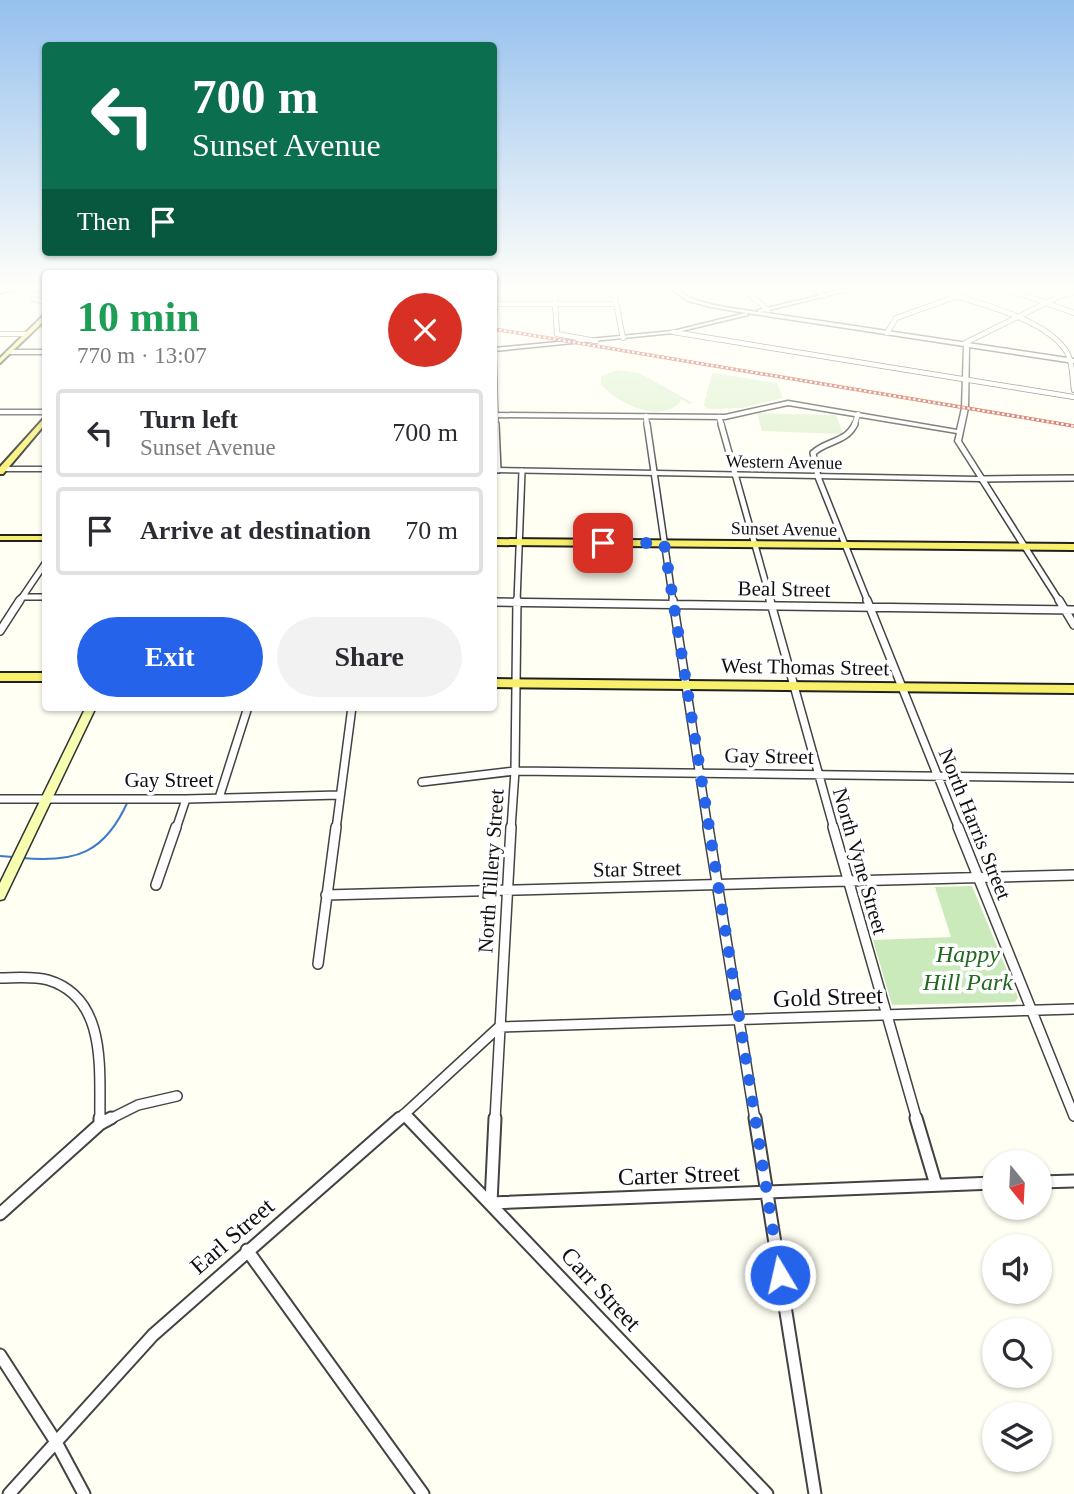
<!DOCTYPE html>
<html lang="en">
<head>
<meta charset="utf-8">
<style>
	body { margin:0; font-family:Georgia,serif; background:#f2f2f3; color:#2b2b33; height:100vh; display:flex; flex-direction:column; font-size:26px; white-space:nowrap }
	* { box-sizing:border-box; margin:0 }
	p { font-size:23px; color:#7c7c81 }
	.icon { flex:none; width:38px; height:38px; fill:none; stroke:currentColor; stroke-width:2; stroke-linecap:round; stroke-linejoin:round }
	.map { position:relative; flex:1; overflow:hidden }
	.details { position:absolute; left:42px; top:270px; width:455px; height:441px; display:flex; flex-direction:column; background:#fff; border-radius:7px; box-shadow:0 2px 5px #0004 }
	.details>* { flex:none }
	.guide { position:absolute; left:42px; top:42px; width:455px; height:214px; border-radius:7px; box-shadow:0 2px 5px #0004; background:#0b6e4f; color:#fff; overflow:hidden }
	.needle { width:46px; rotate:162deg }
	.buttons { position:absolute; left:982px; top:1150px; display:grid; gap:14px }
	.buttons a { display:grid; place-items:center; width:70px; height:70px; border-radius:50%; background:#fff; box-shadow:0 2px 5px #0004; font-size:35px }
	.pin { position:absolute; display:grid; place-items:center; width:60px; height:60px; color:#fff; margin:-30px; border-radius:14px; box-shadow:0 4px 10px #0006 }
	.me { position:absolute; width:77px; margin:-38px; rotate:351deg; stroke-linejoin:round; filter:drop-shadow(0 0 5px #0008) }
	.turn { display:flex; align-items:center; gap:24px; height:147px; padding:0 35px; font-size:32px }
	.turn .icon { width:91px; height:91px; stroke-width:2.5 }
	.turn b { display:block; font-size:49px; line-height:60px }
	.then { display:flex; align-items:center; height:66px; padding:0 35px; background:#0003; gap:14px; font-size:26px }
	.round { display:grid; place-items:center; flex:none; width:74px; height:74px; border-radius:37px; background:#f2f2f3 }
	.summary { display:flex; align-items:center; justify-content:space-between; height:119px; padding:0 35px }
	h1 { font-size:42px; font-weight:700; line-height:52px; color:#1e9e55 }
	.primary-button { display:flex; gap:14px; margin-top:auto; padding:14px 35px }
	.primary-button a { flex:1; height:80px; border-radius:42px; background:#2563eb; color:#fff; font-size:28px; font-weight:700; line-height:80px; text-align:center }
	.primary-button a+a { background:#f2f2f3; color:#2b2b33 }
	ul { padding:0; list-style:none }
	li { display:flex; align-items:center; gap:21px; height:88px; margin:0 14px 10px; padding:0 21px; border:4px solid #e1e1e2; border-radius:7px }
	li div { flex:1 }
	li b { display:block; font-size:26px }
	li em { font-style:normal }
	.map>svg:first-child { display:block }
</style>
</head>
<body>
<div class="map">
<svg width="1074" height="1494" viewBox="0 0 1074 1494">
	<rect width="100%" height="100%" fill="#fffff3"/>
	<!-- green -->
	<path fill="#cbeabc" d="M972,886L1018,997L1015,1002L892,1005L873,940L951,937L935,887Z"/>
	<!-- pitch -->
	<path fill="#def1ce" d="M617,370L639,373L693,403L689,404L681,399L679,404C656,422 618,404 601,384V376Z
		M714,373L777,383L783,398L742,408L708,409L704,406L705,398L708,396L706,395L712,374Z
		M757,413L836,415L843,434L762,431Z"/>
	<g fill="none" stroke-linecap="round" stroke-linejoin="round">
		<!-- stream -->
		<path stroke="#3f79cd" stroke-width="2" d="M0,856L13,857
			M22,858C76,863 105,853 128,801"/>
		<!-- minor-far4 casing -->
		<g stroke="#434343" stroke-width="6">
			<path id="minor-far4" d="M554,288L557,334L596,341
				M613,288L623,338
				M742,288L768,310
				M813,288L824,296
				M930,288C968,301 1039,315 1064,348C1073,359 1072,376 1074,390
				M1004,288L1074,313
				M33,299L46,302
				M494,304H615
				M494,319L496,288
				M673,332L1074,397
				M887,333L896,318L955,297
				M0,334H27
				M967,345L965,343L1064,294L1074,292
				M494,353L496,426
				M646,416L647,426
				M719,417L722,426
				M854,426L858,414"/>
		</g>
		<!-- minor-far3 casing -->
		<g stroke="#434343" stroke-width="8">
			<path id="minor-far3" d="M496,424L498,470
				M647,424L673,602
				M721,424L771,602
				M855,424C846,443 827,440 813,453L818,477L868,602
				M981,479L1074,478
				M1025,547L1060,602
				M22,597H46
				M19,602L46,562
				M494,602H508
				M517,602L522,471"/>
		</g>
		<!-- minor-far2 casing -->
		<g stroke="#434343" stroke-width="10">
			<path id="minor-far2" d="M673,600L708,829
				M770,600L834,829
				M867,600L959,829
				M1059,600L1074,625
				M494,602L1074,610
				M0,631L20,600
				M422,782L515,771L1074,778
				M219,798L248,707
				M0,799H186L339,795
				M176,829L186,799
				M336,829L352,707
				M511,829L515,771L517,600"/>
		</g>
		<!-- minor-far1 casing -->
		<g stroke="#434343" stroke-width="12">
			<path id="minor-far1" d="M708,827L755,1120
				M833,827L917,1120
				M958,827L1074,1116
				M156,885L176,827
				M326,895L1074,875
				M318,964L336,827
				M0,978C15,978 33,976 48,980C108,998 99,1071 100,1120
				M404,1114L410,1120
				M108,1120L138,1105L177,1096
				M398,1120L499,1027L1074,1009
				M495,1120L511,827"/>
		</g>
		<!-- minor casing -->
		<g stroke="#434343" stroke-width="15">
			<path id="minor" d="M100,1118V1124
				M408,1118L767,1494
				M495,1118L491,1203L994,1183
				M755,1118L815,1494
				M916,1118L936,1185
				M1040,1182L1074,1181
				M0,1214L100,1124L111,1118
				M247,1250L423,1494
				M0,1355L56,1442L84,1494
				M9,1494L153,1335L400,1118"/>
		</g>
		<!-- tertiary casing -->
		<g stroke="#434343" stroke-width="3">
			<path id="tertiary" d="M670,288C680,289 686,297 696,300C716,307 737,309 758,312V310L850,288H859L761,312L1074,359V363L969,347L968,408L961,441L1028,547L1027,549H1023L980,481L494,472V468L978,477L955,441L957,433L788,405L725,419L494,417V413L725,415L788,401L957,430L962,408L964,346L747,313L748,315L673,333L494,351V348L673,331L746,313L711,307L688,301Z
				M46,350V354H9L6,352L9,350Z
				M0,410H46V414H0Z
				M0,467H46V471H0Z"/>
		</g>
		<!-- secondary casing -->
		<g stroke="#323232" stroke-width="3">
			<path id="secondary" d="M86,707H96L4,899L0,900V883Z"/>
		</g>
		<!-- primary casing -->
		<g stroke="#212121" stroke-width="4">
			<path id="primary" d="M6,288H18L0,293V289Z
				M46,313V319L0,363V358Z
				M46,416V423L3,474H0V467Z
				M0,536H46V540H0Z
				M494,539L1074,544V550L494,545Z
				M0,673H46V681H0Z
				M494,679L1074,685V693L494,687Z"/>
		</g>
		<!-- minor-far4 -->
		<use href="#minor-far4" stroke="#fff" stroke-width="4.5"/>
		<!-- minor-far3 -->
		<use href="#minor-far3" stroke="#fff" stroke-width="5"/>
		<!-- minor-far2 -->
		<use href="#minor-far2" stroke="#fff" stroke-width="7"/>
		<!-- minor-far1 -->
		<use href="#minor-far1" stroke="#fff" stroke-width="9"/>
		<!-- minor -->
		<use href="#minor" stroke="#fff" stroke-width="11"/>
		<!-- tertiary -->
		<use href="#tertiary" fill="#fff" fill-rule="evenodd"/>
		<!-- secondary -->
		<use href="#secondary" fill="#f8feaf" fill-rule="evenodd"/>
		<!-- primary -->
		<use href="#primary" fill="#f8f06b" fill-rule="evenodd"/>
		<!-- rail casing -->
		<g stroke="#c13e27" stroke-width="3.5">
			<path id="rail" d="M25,288L46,295
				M494,329L1074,426"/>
		</g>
		<!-- rail -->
		<use href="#rail" stroke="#fff" stroke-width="2" stroke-dasharray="2.5" stroke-linecap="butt"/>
	</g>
	<!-- sky -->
	<linearGradient id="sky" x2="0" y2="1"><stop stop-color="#95c0ee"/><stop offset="0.58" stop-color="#fffffa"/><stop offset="1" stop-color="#fffffa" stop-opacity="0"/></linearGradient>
	<rect width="1074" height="498" fill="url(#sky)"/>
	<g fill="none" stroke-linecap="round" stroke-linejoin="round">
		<!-- route -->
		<path stroke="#2563eb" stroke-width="12" stroke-dasharray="0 21.6" d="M603,543H664L780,1275"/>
	</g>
	<g text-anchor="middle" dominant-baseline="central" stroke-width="7" stroke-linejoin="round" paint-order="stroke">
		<!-- far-street labels -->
		<g font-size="18" fill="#101010" stroke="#fff">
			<text transform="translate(784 462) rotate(1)">Western Avenue</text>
			<text transform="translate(784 529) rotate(1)">Sunset Avenue</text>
		</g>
		<!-- street labels -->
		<g font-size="21" fill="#101010" stroke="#fff">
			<text transform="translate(784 589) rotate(1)">Beal Street</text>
			<text transform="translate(805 667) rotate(1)">West Thomas Street</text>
			<text transform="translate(769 756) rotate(1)">Gay Street</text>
			<text x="169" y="780">Gay Street</text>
			<text transform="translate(975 824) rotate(68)">North Harris Street</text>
			<text transform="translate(860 861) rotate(74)">North Vyne Street</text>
			<text transform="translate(637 869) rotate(-1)">Star Street</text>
			<text transform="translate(491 871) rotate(-86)">North Tillery Street</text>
		</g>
		<!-- near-park labels -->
		<g font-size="24" font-style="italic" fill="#20691f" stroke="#fff">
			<text x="968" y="954">Happy<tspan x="968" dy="28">Hill Park</tspan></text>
		</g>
		<!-- near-street labels -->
		<g font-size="24" fill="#101010" stroke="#fff">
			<text transform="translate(828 997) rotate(-2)">Gold Street</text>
			<text transform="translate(679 1175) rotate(-2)">Carter Street</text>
			<text transform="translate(232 1236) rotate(-41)">Earl Street</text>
			<text transform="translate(601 1289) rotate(47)">Carr Street</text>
		</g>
	</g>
</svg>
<div class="buttons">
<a><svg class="needle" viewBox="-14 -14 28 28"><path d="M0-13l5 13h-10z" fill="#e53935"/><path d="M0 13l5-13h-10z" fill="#7c7c81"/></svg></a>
<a><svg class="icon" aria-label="sound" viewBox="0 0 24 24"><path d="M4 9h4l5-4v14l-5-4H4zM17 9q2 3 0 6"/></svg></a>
<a><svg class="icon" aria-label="search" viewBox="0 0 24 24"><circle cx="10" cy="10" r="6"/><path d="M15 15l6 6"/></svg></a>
<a><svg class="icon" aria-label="layers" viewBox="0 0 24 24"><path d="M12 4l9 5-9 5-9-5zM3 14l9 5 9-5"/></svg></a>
</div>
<div class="pin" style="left:603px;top:543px;background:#d93025"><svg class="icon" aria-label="arrive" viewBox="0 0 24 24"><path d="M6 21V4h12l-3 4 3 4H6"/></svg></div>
<svg class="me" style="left:780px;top:1275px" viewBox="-20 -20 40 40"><circle r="17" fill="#2563eb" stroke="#fff" stroke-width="3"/><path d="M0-11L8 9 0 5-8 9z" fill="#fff"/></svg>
<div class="guide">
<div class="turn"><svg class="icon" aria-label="left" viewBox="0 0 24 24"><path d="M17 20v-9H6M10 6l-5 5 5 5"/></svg><div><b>700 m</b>Sunset Avenue</div></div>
<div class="then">Then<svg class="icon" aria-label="arrive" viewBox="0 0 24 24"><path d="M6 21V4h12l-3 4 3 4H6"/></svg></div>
</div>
<section class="details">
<div class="summary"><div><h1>10 min</h1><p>770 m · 13:07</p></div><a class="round" style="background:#d93025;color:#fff"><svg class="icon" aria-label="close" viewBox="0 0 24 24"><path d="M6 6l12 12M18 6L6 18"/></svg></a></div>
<ul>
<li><svg class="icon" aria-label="left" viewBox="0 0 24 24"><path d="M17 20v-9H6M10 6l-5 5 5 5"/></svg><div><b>Turn left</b><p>Sunset Avenue</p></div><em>700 m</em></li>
<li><svg class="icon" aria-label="arrive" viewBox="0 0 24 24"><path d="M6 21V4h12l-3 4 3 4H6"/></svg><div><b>Arrive at destination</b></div><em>70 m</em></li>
</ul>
<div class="primary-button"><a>Exit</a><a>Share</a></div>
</section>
</div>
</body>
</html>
